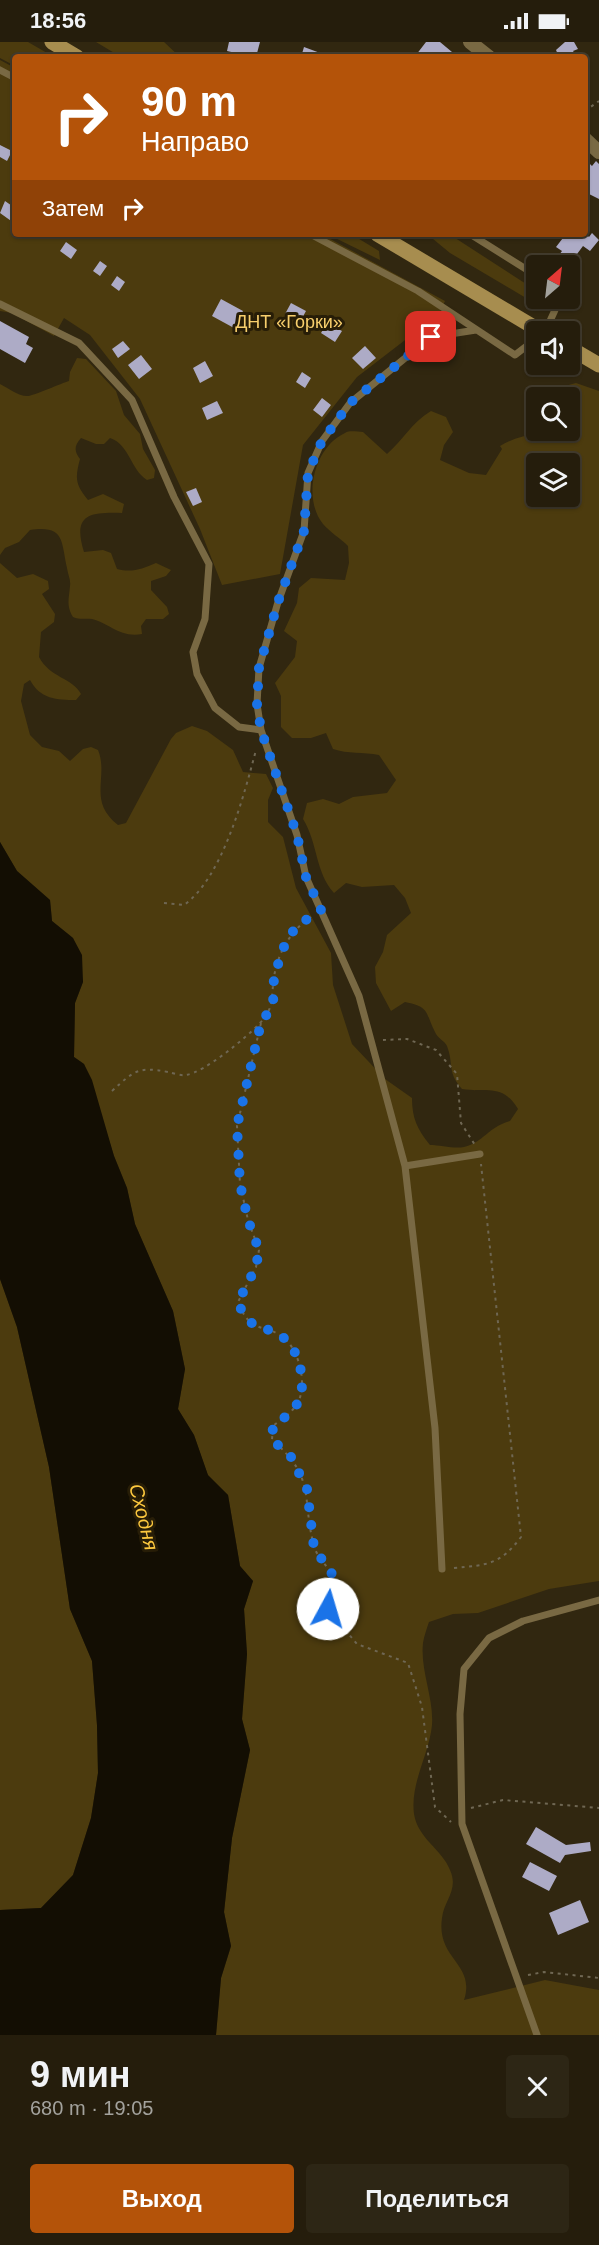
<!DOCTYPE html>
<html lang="ru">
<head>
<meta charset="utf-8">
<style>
	body { margin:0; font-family:Arial,sans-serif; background:#2d2615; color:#f1f3f6; height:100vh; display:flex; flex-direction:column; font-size:22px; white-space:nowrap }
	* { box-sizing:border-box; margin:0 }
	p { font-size:20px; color:#a3a29d }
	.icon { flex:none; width:33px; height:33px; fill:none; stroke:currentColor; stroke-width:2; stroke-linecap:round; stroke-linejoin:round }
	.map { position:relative; height:1993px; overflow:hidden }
	.sheet { display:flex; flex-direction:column; background:#251d0c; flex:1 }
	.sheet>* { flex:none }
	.top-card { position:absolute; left:12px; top:12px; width:576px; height:183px; border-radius:6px; box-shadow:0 2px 4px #0004,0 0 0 2px #423b2d; background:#b45309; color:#fff; overflow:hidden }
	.needle { width:39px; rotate:28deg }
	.buttons { position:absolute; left:526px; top:213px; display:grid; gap:12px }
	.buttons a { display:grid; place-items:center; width:54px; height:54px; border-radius:6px; background:#251d0c; box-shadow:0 2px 4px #0004,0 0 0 2px #423b2d; font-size:30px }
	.pin { position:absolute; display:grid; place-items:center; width:51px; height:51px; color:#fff; margin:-26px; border-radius:12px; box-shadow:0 3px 9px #0006 }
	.me { position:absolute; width:66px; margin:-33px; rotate:6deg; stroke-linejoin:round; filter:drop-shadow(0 0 4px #0008) }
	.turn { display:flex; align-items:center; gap:21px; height:126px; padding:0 30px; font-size:27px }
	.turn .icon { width:78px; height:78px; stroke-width:2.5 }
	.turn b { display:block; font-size:42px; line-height:51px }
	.then { display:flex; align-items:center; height:57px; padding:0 30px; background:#0003; gap:12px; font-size:22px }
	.round { display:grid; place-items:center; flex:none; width:63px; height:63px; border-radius:6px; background:#2d2615 }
	.summary { display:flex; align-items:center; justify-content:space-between; height:102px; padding:0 30px }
	h1 { font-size:36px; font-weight:800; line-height:45px }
	.primary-button { display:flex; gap:12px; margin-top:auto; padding:12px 30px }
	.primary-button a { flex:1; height:69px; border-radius:6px; background:#b45309; color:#fff; font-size:24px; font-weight:800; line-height:69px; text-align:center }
	.primary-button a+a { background:#2d2615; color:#f1f3f6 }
	.status { display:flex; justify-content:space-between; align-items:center; height:42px; padding:0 30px; background:#251d0c; direction:ltr }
	.status svg { height:16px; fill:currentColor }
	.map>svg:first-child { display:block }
</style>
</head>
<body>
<div class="status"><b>18:56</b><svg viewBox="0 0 49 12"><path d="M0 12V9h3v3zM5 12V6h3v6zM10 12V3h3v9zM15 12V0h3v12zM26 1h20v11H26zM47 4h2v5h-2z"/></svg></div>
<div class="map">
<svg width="599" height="1993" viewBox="0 0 599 1993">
	<rect width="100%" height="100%" fill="#312710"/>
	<!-- green -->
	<path fill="#4c3b0e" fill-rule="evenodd" d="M0,0H28L54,15H15V24L0,16Z
		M96,0H164L180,15H121Z
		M0,18L15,26V192H321L445,259L439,272L357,335L303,403L280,532L222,543L200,487L140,357L90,293L64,276L54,294L12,271L0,269Z
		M327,192H351L379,209L380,218Z
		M427,192H449L537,249V256L544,257L542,261L531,259L450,211Z
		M77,316L86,317L116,349L124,373L140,392L143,407L155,428L154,436L147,438C130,427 130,403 110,396L104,402H96L81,396C74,404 74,409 80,417C75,436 75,442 88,458L103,452L124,462L122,471C90,470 72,472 84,510L103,508L111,511L117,527C132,531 142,527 156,521L171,528L166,534L151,539V548L167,565L169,572L163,577H146L141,584L142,592C120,596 109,581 92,577C85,576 80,578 73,575C66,563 69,557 70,544C71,538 68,533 67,526C61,499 65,483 30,488L19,500L5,506L0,513V342C8,346 18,354 27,354C31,355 62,341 69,339L70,330Z
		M576,341L599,349V1539L549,1547L478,1571L453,1572L429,1580C427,1586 424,1594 423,1601C420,1628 434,1656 432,1683C429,1713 410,1741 414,1772C418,1797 442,1807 450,1828C459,1848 444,1858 442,1876C436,1918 476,1921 464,1958L545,1938L599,1948V1993H216L221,1936L231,1904L224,1870L232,1796L250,1708L242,1677L247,1612L244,1567L253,1539L240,1524L228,1453L208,1434L194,1393L178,1367L185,1327L173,1269L135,1182L127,1146L114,1114L84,1022L74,1015L75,961L83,940L73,896L52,879L50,858L17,829L0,800V521L17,536L33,532L48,539L49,547L42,552L55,572L54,580L41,590L39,615C50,636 73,636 81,652L76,658C57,658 40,657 30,638L24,642L21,659L30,693L42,705L59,709L70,719L83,707L91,705L98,708C109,735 87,759 118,783L126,781L171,697L176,691L192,684L207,689L233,708L243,730L266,732L273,746L268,758V780L283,795L296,846L331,911L333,943L352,1002L385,1037L412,1056C412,1076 417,1087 430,1103C440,1103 454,1107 464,1105C484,1100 488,1085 510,1079L518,1067C502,1041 488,1051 462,1047C447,1030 454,1023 447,1004C445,999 437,996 435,990C425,970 430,965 405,960L391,969L376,941L375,925L383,910L387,893L411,871L405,856L394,843L362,845L346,841L334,851C315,830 318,801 303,777L307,761L323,757L339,762L353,755L387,751L396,738L379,713C363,710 348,712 333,707L326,691L311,696H292L281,685V654L275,641L295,615L297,599L284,589L297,561L299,546L311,536L345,538L349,521L348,504C341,497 330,490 323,482C302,456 314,405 345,391C350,388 357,390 363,390L387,412C403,398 412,380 431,369L446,375L453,390L444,403L440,418L469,431L486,433L502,407L500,404C519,392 548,389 570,388V356L552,355L561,345ZM537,422H570V454H537Z
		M0,1237L17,1285L49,1425L70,1567L92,1619L97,1683L98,1731L91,1776L73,1833L41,1866L0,1868Z"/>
	<!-- water -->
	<path fill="#130e03" d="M0,800L17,829L50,858L52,879L73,896L82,913L83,940L75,961L74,1015L84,1022L92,1038L114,1114L127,1146L135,1182L173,1269L185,1327L178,1367L194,1393L208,1433L228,1453L240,1524L253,1539L244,1567L247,1612L242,1677L250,1708L232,1796L224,1870L231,1904L221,1936L216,1993H0V1868L41,1866L73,1833L91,1776L98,1731L97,1683L92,1619L70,1567L49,1425L17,1285L0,1237Z"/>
	<!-- building -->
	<path fill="#adabc6" d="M229,0H260L256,15H240V12L227,9Z
		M426,0H440L458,15H419L416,13Z
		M565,0H574L578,7L573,9L577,15H559L556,8Z
		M304,5L331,15H301Z
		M0,103L12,109L7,119L0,115Z
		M596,119L599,122V157L585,150V125L589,121L592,124Z
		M5,159L15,166L14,181L0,171Z
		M592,191L599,198L590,209L583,204L568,224H551L562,209L556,205L566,192H586L589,195Z
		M66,200L77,208L71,217L60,209Z
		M100,219L107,224L100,234L93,229Z
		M117,234L125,240L119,249L111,243Z
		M221,257L243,269L234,286L212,274Z
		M291,261L306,269L300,280L285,272Z
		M0,279L29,295L26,302L33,306L25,321L0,307Z
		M327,281L342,289L335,300L321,291Z
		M123,299L130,307L118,316L112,307Z
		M365,304L376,316L363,327L352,316Z
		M141,313L152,327L139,337L128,323Z
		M205,319L213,334L200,341L193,326Z
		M302,330L311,336L305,346L296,340Z
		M322,356L331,363L322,375L313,368Z
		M217,359L223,371L207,378L202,366Z
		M196,446L202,460L193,464L186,450Z
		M536,1785L566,1803L590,1800L591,1809L565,1813L560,1821L526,1802Z
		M530,1820L557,1834L549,1849L522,1835Z
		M580,1858L589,1880L558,1893L549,1871Z"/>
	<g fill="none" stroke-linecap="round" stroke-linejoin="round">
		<!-- path -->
		<path stroke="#6f6753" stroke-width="2" stroke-dasharray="3 4.5" stroke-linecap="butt" d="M585,69L599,59
			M164,861L184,863C223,835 244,753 256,708
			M261,981L237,1084L240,1142L248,1178L259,1208L256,1225L238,1260C251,1295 268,1280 286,1298C301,1312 309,1350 294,1366C289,1373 280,1378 273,1384L272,1398C317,1436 301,1456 314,1504C316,1513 326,1523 332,1532L328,1567L357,1602L408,1621L422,1665L435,1765L451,1780
			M383,998L407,997L436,1008L457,1032L461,1081L475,1103
			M112,1049C134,1029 138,1024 168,1030C173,1031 181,1034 186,1033C205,1030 246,996 260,981C275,966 271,953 274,935C278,910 291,888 311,875
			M454,1526C487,1523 500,1523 521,1495L481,1122
			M471,1766L503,1758L599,1766
			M528,1933L544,1930L599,1936"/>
		<!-- lane -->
		<path stroke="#796943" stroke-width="7" d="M0,28L15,36
			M310,192L418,249L515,313L537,296
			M470,192L537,234
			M0,262L79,301L132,358L174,455L209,522L205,577L193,610L197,632L215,666L239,685L261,688
			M545,290L555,268L554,256
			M405,1124L480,1112
			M442,1527L435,1386L405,1124L359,954L306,835L297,793L261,688L257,662L259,626L278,560L304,489L308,431L322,399L350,361L431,295L476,288
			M537,1993L462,1782L460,1672L464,1627L489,1596L523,1579L599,1558"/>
		<!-- street -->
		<path stroke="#796943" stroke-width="14" d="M470,0L489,15
			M585,97L599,110"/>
		<!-- secondary -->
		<path stroke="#a78d4f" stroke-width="15" d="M52,0L77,15
			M377,192L542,290
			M570,306L599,323"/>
	</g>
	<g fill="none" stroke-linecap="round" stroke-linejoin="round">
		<!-- route -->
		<path stroke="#1a73e8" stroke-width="10" stroke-dasharray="0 18" d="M328,1567L332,1532L314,1506L307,1447L290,1413L272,1398L273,1384C280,1379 289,1373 294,1366C309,1350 301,1312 286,1298C268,1280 251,1295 238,1260L256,1225L259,1208L248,1178L240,1142L237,1084L261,981L273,963L274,934L286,899L297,884L321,868L306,835L297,793L261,688L257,662L259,626L278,560L304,489L308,431L322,399L350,361L431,295"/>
	</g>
	<g text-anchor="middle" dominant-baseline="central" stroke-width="6" stroke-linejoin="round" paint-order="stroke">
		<!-- park labels -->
		<g font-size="18" fill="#f7ce6c" stroke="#271d07">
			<text x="289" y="280">ДНТ «Горки»</text>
		</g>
		<!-- water labels -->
		<g font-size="20" font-style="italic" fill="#fdc83e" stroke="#271d07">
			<text transform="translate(144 1475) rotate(76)">Сходня</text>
		</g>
	</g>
</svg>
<div class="buttons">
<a><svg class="needle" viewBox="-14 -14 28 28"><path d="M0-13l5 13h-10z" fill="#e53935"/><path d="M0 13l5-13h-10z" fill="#a3a29d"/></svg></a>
<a><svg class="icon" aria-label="sound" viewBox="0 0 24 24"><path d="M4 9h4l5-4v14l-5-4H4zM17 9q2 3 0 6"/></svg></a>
<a><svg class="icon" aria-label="search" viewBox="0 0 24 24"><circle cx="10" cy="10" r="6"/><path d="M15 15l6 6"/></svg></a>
<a><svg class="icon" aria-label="layers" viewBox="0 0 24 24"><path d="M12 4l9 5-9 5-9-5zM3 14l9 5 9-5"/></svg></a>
</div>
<div class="pin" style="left:431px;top:295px;background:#d93025"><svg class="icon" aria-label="arrive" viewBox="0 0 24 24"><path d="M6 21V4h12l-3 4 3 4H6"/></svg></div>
<svg class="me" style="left:328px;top:1567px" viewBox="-20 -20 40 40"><circle r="19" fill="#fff"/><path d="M0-13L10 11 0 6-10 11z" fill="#1a73e8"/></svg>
<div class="top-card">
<div class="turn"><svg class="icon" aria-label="right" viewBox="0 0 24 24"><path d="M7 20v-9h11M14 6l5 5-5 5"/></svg><div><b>90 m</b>Направо</div></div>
<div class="then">Затем<svg class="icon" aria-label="right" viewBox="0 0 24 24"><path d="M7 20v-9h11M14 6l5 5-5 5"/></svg></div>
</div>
</div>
<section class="sheet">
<div class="summary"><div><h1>9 мин</h1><p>680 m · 19:05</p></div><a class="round"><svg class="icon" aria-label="close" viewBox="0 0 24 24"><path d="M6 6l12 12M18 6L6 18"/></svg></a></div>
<div class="primary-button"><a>Выход</a><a>Поделиться</a></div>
</section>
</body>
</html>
